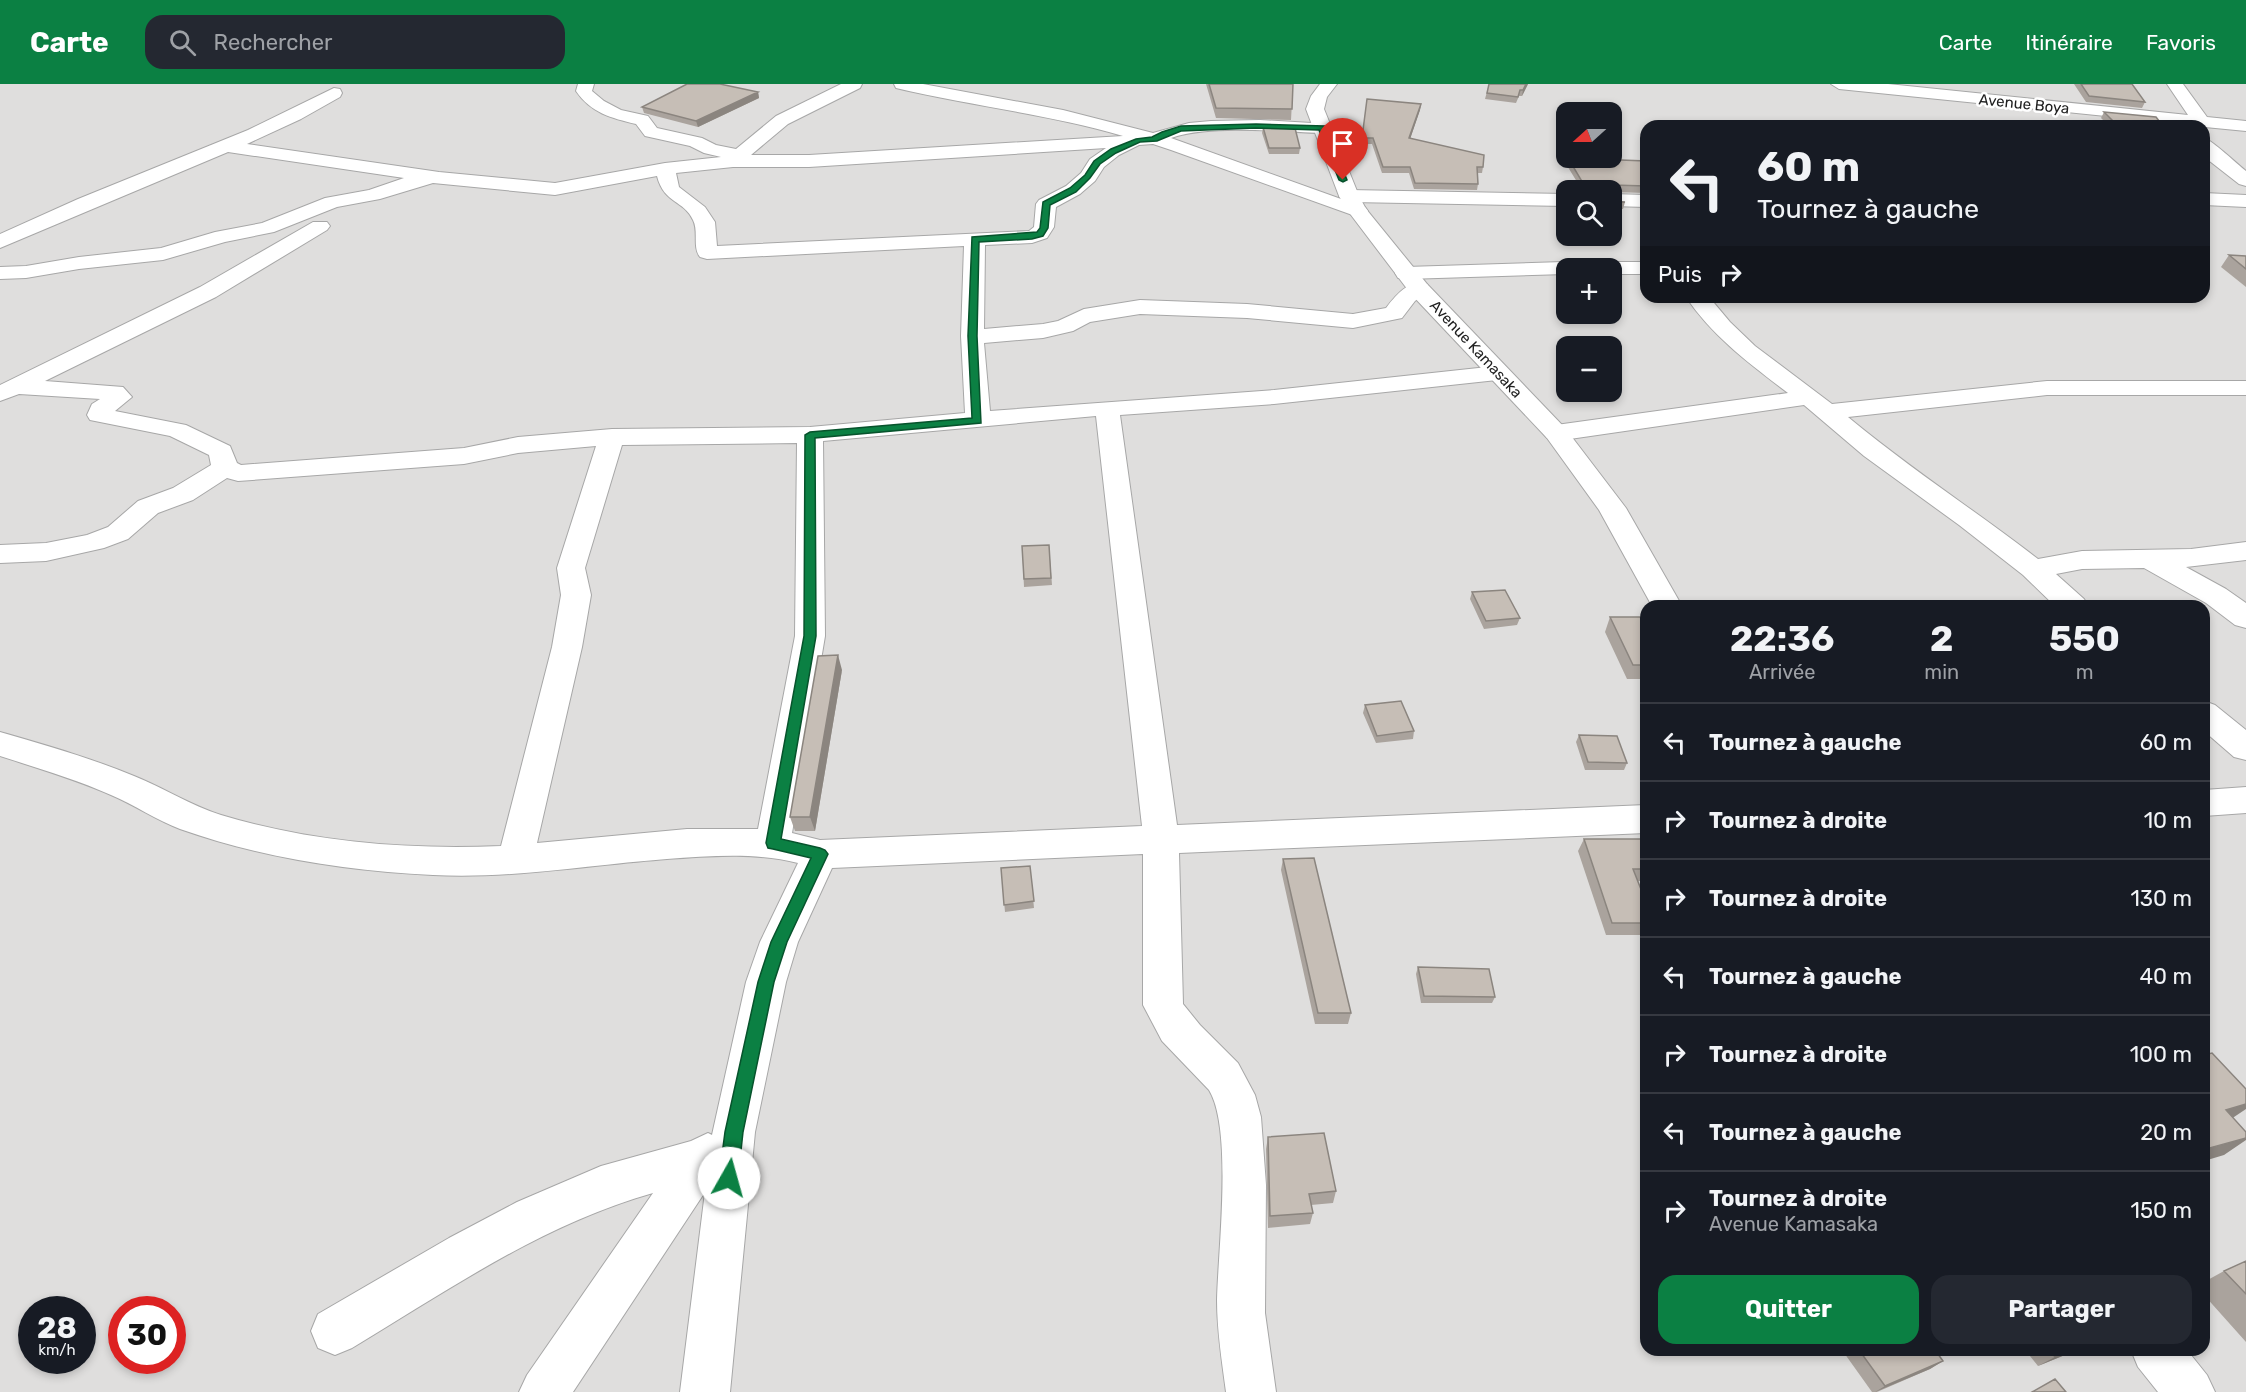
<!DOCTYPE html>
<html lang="fr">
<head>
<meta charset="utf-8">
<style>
	body { margin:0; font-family:Rubik,sans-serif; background:#242831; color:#f1f3f6; height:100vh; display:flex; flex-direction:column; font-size:22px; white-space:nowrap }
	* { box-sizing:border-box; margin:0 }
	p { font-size:20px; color:#9ea1a6 }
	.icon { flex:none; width:33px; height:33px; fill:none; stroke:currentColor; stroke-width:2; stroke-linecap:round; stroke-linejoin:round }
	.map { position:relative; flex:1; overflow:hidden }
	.details { position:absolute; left:1640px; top:516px; width:570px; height:756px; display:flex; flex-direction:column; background:#171b24; border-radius:18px; box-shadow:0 3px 9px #0003 }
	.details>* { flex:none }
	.hud { position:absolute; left:1640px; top:36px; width:570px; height:183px; border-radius:18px; box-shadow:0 3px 9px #0003; background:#171b24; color:#f1f3f6; overflow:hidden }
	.needle { width:39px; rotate:249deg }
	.buttons { position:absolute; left:1556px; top:18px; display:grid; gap:12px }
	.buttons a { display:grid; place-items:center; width:66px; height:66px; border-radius:12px; background:#171b24; box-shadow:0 3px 9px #0003; font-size:30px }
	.speed { position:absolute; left:18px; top:1212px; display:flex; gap:12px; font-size:30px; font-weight:700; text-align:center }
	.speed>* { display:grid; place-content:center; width:78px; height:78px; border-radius:50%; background:#171b24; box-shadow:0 3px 9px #0003; line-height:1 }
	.speed small { font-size:15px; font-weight:400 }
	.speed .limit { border:9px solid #d22; background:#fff; color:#111 }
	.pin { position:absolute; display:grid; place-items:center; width:51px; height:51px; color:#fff; margin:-62px -26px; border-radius:50% 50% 50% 0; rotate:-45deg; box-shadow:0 0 6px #0007 }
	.pin .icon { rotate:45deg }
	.me { position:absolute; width:66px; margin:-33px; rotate:7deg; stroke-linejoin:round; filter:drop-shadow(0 0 4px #0008) }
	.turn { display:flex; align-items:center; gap:21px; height:126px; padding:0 18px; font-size:27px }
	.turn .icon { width:78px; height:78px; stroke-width:2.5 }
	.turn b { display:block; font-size:42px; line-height:51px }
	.then { display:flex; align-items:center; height:57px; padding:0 18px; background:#0003; gap:12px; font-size:22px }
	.eta { display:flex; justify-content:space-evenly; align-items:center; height:102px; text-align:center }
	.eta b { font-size:36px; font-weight:700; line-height:42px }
	.cta { display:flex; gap:12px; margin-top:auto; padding:12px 18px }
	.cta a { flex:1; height:69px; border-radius:18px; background:#0b8043; color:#fff; font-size:24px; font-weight:700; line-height:69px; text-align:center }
	.cta a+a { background:#242831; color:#f1f3f6 }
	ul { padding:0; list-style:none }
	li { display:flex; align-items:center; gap:18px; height:78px; padding:0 18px; border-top:2px solid #363941 }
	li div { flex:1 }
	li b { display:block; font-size:22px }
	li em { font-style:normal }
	header { display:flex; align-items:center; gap:36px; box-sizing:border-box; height:84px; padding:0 30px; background:#0b8043; color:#fff }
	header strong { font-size:28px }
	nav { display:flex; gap:33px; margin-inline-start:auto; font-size:21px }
	.search { width:420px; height:54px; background:#242831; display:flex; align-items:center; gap:15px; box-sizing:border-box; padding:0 21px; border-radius:18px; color:#9ea1a6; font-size:22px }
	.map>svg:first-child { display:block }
</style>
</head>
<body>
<header>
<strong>Carte</strong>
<div class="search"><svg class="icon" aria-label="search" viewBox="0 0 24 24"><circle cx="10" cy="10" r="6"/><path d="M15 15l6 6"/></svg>Rechercher</div>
<nav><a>Carte</a><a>Itinéraire</a><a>Favoris</a></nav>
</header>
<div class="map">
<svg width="2246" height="1308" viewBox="0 0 2246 1308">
	<rect width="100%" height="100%" fill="#f1eee7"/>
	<!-- residential -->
	<path fill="#dfdedd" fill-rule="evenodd" d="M0,0H2246V1308H0ZM1566,28H1611V74H1566ZM1646,42H2204V213H1646ZM1566,106H1611V152H1566ZM1566,184H1611V230H1566ZM1566,262H1611V308H1566ZM1646,522H2204V1266H1646ZM32,1226H82V1276H32ZM122,1226H172V1276H122Z"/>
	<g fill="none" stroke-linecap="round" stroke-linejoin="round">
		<!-- minor casing -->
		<g stroke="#a7a7a7" stroke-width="2">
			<path id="minor" d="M578,0H594L592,7L604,17L621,26L648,32L657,44L702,54L716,61L736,65L776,32L841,0H862L860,4L788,40L751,71H809L1123,52C1049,30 971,22 896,4L894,0H923L1063,26L1153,49L1189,39L1211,37L1260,36L1328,40L1331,44L1328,48L1322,49C1279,48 1211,40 1171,54L1341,115L1339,112L1342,108L1349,106L1566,110V122L1351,118L1365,123L1368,127L1365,131L1358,133L1171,66L1153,60L1139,61L1119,71L1104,83L1095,97L1080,110L1056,123L1054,143L1047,154L1032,159L985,161L984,245L1043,240L1058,237L1084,225L1140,216L1247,220L1353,230L1386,224C1397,210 1408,196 1427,200L1430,205L1415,217L1402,234L1353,244L1247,234L1140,230L1090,238L1073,247L1043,254L984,259L990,327L1274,306L1497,282L1505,284L1509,289L1505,294L1497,296L1274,320L1120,331L1177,741L1646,721V749L1179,769L1183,920L1200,941L1238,979L1255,1011L1261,1033L1266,1101L1265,1229L1276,1308H1226C1222,1278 1217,1247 1217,1216C1218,1167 1233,1045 1209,1006L1162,957L1143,921V770L832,784L798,858L786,898L755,1048L730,1308H680L705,1108L573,1308H519L527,1291L653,1109C543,1140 448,1206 352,1264L335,1271L318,1264L311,1247L318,1230L449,1154L517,1118L601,1082L691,1057L708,1049L712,1051L746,898L760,858L798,779C756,768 710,772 667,775C589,781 511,795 433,791C347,787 262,774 180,745C156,736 135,721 111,711C75,695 37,684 0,672V648C45,661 91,674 134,692C164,704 190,721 221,731C310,758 408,766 501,762L552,563L561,511L557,484L596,362L518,369L464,380L238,397L227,394L193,416L158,429L128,455L104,464L46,477L0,479V461L46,459L87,451L108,443L138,417L173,404L211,381L209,371L170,352L90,336L87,331L92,320L100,315L19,310L0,317V301L200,203L313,138H327L330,142L327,146L216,213L45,297L123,303L132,313L115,327L186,341L230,362L237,379L241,381L464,364L518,353L612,345L810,343L965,329L961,252L964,162L707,175L700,173C692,163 699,147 693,136C684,116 664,120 657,92L555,111L433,99L380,115L337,123L274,148L225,158L163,176L79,185L26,194L0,195V183L26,182L79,173L161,164L215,148L262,139L325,114L369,106L404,94L228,68L0,164V150L78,115L248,46L334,4L340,5L342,9L340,13L301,35L247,60L439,88L555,99L665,79L721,73L704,69L690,62L645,52L636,40C611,34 591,29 576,7ZM1106,64L1090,75L1081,89L1066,102L1039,116L1036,120L1034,143L1029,147L717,162L715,138L705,123L679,103L676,89L733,83H809ZM1096,332L1142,742L820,756L792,749L825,552L823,357ZM797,359L795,552L758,745H687L537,759L582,563L591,511L585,484L622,361Z
				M1831,0H1888L2188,31L2167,0H2183L2207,33L2246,37V47L2205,43L2204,45V42L1839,5Z
				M2204,54C2212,56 2237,80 2246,87V102L2239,100L2207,75L2204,70Z
				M2204,109L2246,111V123L2204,121Z
				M1611,110L1646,111V123L1611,122Z
				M1563,178H1646V190H1611V184H1566V190L1406,195L1398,194L1395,189L1398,184L1406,183Z
				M1686,213H1709L1730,238L1755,262L1832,320L2047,297H2246V311H2047L1848,333C1909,384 1976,427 2038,475L2082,467L2191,465L2246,458V476L2186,483L2226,505L2246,519V544L2235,541L2206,519L2144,484L2082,485L2056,490L2084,515L2088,522H2055L2023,491L1959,441L1864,372L1804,321L1556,357L1547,354L1543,349L1547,344L1556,341L1788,309C1750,280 1713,253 1686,213Z
				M2204,617L2215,621L2246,646V676L2234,673L2204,647Z
				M2246,703V729L2204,732V706Z"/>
		</g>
		<!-- tertiary casing -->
		<g stroke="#a7a7a7" stroke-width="2">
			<path id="tertiary" d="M1320,0H1337L1327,13L1324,25L1359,112L1366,125L1427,200L1565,344L1626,424L1682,522H1652L1599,426L1547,354L1411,210L1351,131L1339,112L1306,25L1311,12Z
				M2131,1266H2187L2207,1291L2215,1308H2158L2138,1283Z"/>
		</g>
		<!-- minor -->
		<use href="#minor" fill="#fff" fill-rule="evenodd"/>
		<!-- tertiary -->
		<use href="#tertiary" fill="#fff" fill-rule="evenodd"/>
	</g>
	<!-- wall -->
	<path fill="#aaa39d" d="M1206,0H1293L1291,36L1216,34Z
		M1489,0H1528L1522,12H1519L1516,19L1485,15Z
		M2074,0H2132L2145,18L2142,24L2086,18Z
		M758,8L759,14L698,43L644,29L642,23Z
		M1367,15L1421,20L1420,26L1410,55L1483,83L1482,89H1478V100L1477,106L1414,105L1409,89H1382L1372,60H1361Z
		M2104,28L2163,42H2109L2101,34Z
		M1263,43L1300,64L1299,70H1269L1262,49Z
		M1643,52H1646V109L1611,108V106H1582L1566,80L1568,74L1644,77L1641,58Z
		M1611,113V117L1625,118L1623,125H1611Z
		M2229,171L2246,172V203L2221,183Z
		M1049,461L1052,501L1024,503L1022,462Z
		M1472,508L1520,534L1517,541L1484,545L1470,515Z
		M1610,533L1646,544V595H1627L1605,548Z
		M842,586L815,747H795L790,733Z
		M1365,621L1414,647L1413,655L1376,659L1363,629Z
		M1579,651L1627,679L1624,686H1585L1576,658Z
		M1584,755H1646V797H1638L1646,818V851H1606L1578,767Z
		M1283,775L1351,929L1348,940H1315L1281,786Z
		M1030,782L1034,824L1005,828L1001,784Z
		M1418,883L1495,913L1492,919H1421L1416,890Z
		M1268,1053L1336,1107L1333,1119L1311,1121L1313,1129L1310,1140L1268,1144L1266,1065Z
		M2246,1177V1258L2204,1211V1198L2224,1187Z
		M1842,1266H1935L1943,1277L1930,1285L1877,1308H1872Z
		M2025,1266H2077L2038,1282Z"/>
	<!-- shaded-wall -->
	<path fill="#8b857f" d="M1526,0H1528L1522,12L1523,6Z
		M758,8L759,14L698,43L696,37Z
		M1421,20L1420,26L1408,61L1409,54Z
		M838,571L842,586L815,747L810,733Z
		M2246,1020V1025L2231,1035L2226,1026Z
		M2246,1054V1056L2224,1071L2204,1077V1067L2206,1065Z
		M2071,1266H2077L2038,1282L2055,1273Z
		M1943,1277L1930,1285L1875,1308L1885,1302Z"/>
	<!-- building -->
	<path fill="#c6beb6" stroke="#8b857f" stroke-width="1.5" d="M687,0H720L758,8L696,37L642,23Z
		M1209,0H1293L1292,25L1216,24Z
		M1489,0H1526L1523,6H1520L1518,13L1487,9Z
		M2081,0H2132L2145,18L2089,12Z
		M1367,15L1421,20L1409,54L1484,71L1483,83H1477L1478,100L1415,99L1410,83H1383L1373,54H1362Z
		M2104,28L2156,33L2163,42H2118Z
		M1263,43L1295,44L1300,64H1269Z
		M1643,52H1646V70Z
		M1568,74L1646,77V102L1613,101L1611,104V106H1587Z
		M1611,113V117L1625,118L1611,119Z
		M2229,171L2246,172V185Z
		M1049,461L1051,494L1024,495L1022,462Z
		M1505,506L1520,534L1486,537L1472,508Z
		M1610,533H1640L1646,544V581H1633Z
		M838,571L810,733H790L818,572Z
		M1401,617L1414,647L1377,652L1365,621Z
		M1579,651L1617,652L1627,679L1588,678Z
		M1584,755H1646V785H1633L1646,818V839H1612Z
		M1314,774L1351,929H1318L1283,775Z
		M1030,782L1034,817L1004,821L1001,784Z
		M1418,883L1489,885L1495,913L1424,912Z
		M2212,969L2246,1005V1020L2226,1026L2246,1048V1054L2206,1065L2204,1063V971Z
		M1324,1049L1336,1107L1309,1110L1313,1129L1270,1132L1268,1053Z
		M2246,1177V1210L2224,1187Z
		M1859,1266H1935L1943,1277L1885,1302Z
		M2050,1266H2071L2055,1273Z
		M2055,1295L2066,1308H2032Z"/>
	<!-- route -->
	<path fill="#0b8043" stroke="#07532c" stroke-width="1.5" d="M1256,40L1325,42L1347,96L1343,98L1339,96L1319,46L1256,44L1181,47L1157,57L1140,58L1116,69L1100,80L1090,94L1076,108L1050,121L1048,144L1043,152L1032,155L979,158L977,252L981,339L815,354L816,552L781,755L820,764L825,766L828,770L787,858L774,898L743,1048L738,1094L735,1101L729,1103L722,1101L719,1094L725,1048L758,898L771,858L811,774L773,765L768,764L766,759L804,552L805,351L810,348L972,334L968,252L972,153L1037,148L1040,144L1043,118L1070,104L1085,91L1094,77L1111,65L1136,55L1152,53L1162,48L1181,42Z"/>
	<g text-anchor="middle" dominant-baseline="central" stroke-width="5" stroke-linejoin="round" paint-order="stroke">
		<!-- far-street labels -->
		<g font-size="15" fill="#202020" stroke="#fff">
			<text transform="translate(2024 20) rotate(6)">Avenue Boya</text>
			<text transform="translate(1476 265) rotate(47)">Avenue Kamasaka</text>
		</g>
	</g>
</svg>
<div class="buttons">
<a><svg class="needle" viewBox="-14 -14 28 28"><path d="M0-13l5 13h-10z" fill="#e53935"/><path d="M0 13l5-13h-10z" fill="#9ea1a6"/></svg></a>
<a><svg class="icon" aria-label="search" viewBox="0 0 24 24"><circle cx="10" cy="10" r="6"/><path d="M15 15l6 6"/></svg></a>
<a>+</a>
<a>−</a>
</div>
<div class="speed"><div>28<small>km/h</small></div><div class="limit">30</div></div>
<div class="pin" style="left:1343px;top:96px;background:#d93025"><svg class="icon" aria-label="arrive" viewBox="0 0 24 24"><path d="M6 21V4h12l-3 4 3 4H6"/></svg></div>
<svg class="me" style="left:729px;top:1094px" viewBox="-20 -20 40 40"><circle r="19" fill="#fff"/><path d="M0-13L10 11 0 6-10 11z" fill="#0b8043"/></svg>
<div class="hud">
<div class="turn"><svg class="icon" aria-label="left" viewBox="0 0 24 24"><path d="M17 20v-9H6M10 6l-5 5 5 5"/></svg><div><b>60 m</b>Tournez à gauche</div></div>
<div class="then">Puis<svg class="icon" aria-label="right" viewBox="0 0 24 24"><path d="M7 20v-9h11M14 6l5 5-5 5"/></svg></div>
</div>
<section class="details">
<div class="eta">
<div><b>22:36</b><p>Arrivée</p></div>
<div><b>2</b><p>min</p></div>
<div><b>550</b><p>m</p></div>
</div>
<ul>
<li><svg class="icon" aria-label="left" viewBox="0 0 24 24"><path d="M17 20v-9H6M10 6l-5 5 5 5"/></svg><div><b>Tournez à gauche</b></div><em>60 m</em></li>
<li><svg class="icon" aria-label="right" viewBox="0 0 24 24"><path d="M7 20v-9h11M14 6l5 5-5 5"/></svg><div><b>Tournez à droite</b></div><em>10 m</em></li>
<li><svg class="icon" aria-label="right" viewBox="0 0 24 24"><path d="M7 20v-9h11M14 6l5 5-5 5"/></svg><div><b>Tournez à droite</b></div><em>130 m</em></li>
<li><svg class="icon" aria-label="left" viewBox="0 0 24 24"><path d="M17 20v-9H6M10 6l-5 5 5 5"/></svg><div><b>Tournez à gauche</b></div><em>40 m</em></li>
<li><svg class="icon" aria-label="right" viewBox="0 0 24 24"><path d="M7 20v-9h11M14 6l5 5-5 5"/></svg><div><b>Tournez à droite</b></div><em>100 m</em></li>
<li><svg class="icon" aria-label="left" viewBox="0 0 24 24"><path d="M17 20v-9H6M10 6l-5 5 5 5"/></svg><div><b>Tournez à gauche</b></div><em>20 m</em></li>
<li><svg class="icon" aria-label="right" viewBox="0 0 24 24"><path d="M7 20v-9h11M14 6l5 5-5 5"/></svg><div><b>Tournez à droite</b><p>Avenue Kamasaka</p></div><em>150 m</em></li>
</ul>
<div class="cta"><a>Quitter</a><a>Partager</a></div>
</section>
</div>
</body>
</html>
